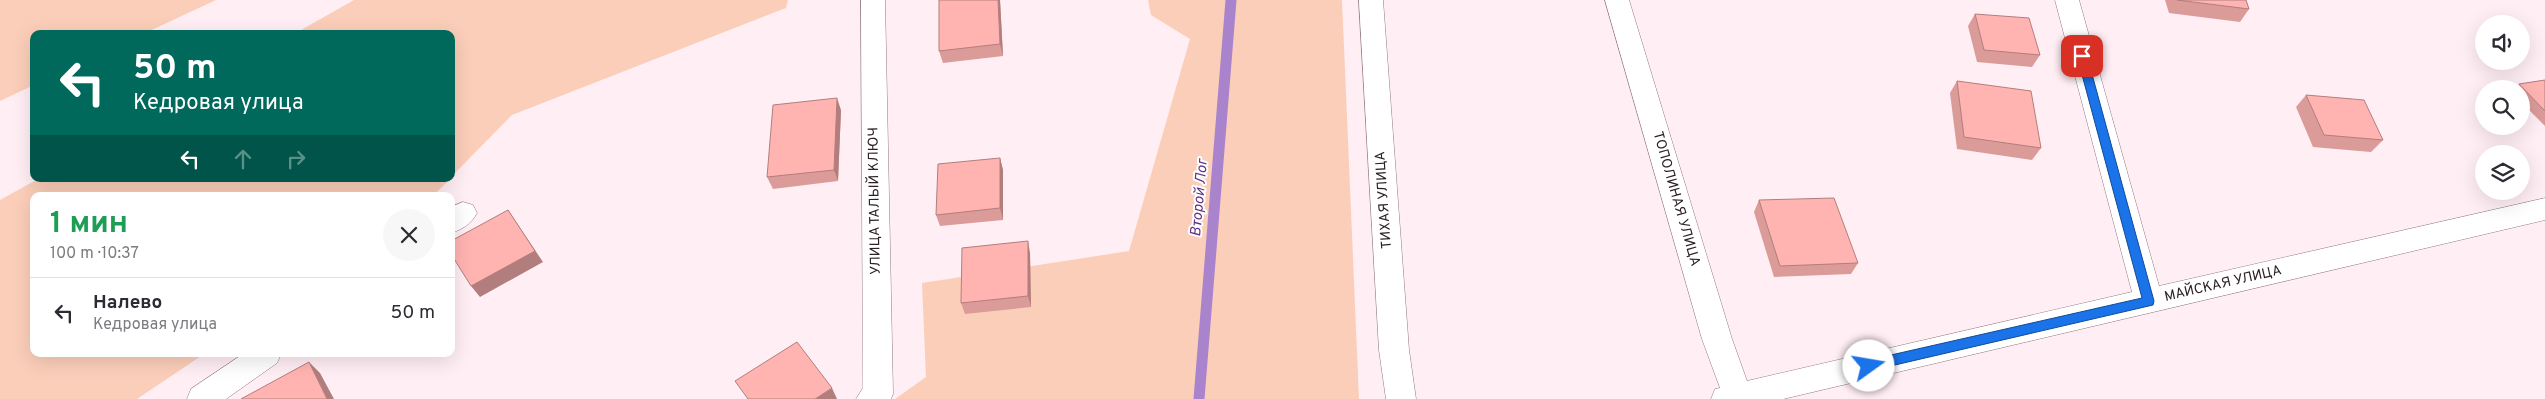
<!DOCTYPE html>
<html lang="ru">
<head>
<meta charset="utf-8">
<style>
	body { margin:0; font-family:Overpass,sans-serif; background:#f7f7f7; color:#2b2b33; height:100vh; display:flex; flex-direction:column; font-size:19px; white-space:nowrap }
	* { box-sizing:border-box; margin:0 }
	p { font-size:16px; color:#7c7c81 }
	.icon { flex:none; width:28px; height:28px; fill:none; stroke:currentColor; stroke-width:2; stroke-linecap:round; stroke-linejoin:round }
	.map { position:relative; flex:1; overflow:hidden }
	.sheet { position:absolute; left:30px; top:192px; width:425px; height:165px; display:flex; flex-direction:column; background:#fff; border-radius:10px; box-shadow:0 5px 20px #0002 }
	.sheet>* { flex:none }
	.guide { position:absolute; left:30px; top:30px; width:425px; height:152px; border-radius:10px; box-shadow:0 5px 20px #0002; background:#00695c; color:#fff; overflow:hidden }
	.buttons { position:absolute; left:2475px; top:15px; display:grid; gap:10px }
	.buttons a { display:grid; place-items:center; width:55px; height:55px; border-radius:50%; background:#fff; box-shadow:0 5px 20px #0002; font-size:25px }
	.pin { position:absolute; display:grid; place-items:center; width:42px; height:42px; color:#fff; margin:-21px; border-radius:10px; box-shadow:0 2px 8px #0006 }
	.me { position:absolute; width:55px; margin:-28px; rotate:77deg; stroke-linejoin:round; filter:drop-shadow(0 0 4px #0008) }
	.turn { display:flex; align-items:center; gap:18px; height:105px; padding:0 20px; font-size:22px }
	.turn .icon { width:65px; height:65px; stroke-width:2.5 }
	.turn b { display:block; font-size:35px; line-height:42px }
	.lanes { display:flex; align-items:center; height:48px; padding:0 20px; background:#0003; justify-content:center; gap:25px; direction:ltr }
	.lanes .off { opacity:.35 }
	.round { display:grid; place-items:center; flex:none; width:52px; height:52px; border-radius:26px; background:#f7f7f7 }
	.headline { display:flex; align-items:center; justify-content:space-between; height:85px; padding:0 20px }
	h1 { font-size:30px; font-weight:700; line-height:38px; color:#1e9e55 }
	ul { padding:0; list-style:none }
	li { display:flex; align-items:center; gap:15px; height:70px; padding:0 20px; border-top:1px solid #e1e1e2 }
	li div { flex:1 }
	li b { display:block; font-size:19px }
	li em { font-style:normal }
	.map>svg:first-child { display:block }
</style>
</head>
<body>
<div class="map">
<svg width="2545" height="399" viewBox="0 0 2545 399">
	<rect width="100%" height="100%" fill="#ffeef4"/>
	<!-- green -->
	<path fill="#fbceb9" d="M0,0H216L143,34H34V85L0,101Z
		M354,0H788L786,8L512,115L451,177V34H294Z
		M1148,0H1342L1359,399H895L926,377L922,283L1129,251L1190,39L1151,15Z
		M38,179H450L433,196H34V354H204L137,399H0V200Z"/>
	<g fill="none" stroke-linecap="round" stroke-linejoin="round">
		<!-- stream -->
		<path stroke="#a984cc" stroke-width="11" d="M1199,399L1231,0"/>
		<!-- minor casing -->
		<g stroke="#917981" stroke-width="1">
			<path id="minor" d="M861,0H885L893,394L891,399H856L863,388Z
				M1605,0H1629L1732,339L1747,381L2132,292L2055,0H2079L2159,286L2545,198V220L1783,399H1711L1715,389L1720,388L1702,339Z
				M463,202L473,205L477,213C471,224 463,229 451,233V207Z
				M243,354H281L277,363L226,399H187L191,389Z"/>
		</g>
		<!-- tertiary casing -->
		<g stroke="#917981" stroke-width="1">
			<path id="tertiary" d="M1359,0H1383L1409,350L1416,399H1386L1379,350Z"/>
		</g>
		<!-- minor -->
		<use href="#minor" fill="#fff" fill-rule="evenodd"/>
		<!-- tertiary -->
		<use href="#tertiary" fill="#fff" fill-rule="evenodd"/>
	</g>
	<!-- wall -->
	<path fill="#db9b99" d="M1000,0L1003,56L943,63L939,51Z
		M2165,0H2246L2249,9L2240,22L2169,13Z
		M1975,14L2040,55L2032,67L1977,62L1968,26Z
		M2545,80V126L2521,102V89H2513L2519,84Z
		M1957,81L2041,148L2032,160L1957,149L1950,93Z
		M2306,95L2383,140L2371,152L2313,147L2296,107Z
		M841,110L838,181L773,189L767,177Z
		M1000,158L1003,170V220L940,226L936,215Z
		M1759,200L1858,263L1851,274L1774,277L1754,212Z
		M1030,253L1031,307L965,314L961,303Z"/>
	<!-- shaded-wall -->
	<path fill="#b27e7d" d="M998,0H1000L1003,56L1000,44Z
		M837,98L841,110L838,181L834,170Z
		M1000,158L1003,170V220L1000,208Z
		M508,210L543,262L480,297L471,286Z
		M1028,241L1030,253L1031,307L1028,296Z
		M309,362L320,373L334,399H327Z
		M832,388L837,399H815Z"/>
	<!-- building -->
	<path fill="#ffb4b2" stroke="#b27e7d" d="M939,0H998L1000,44L939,51Z
		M2177,0H2246L2249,9Z
		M1975,14L2029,18L2040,55L1984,50Z
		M2545,80V111L2519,84Z
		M1957,81L2031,91L2041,148L1964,137Z
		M2306,95L2364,100L2383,140L2324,135Z
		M837,98L834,170L767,177L773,105Z
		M1000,158V208L936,215L938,164Z
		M1834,198L1858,263L1780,266L1759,200Z
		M508,210L535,251L471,286L451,254V241Z
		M1028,241V296L961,303L962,248Z
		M797,342L832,388L815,399H748L735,381Z
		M309,362L327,399H241Z"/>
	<!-- route -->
	<path fill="#1a73e8" stroke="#114b97" d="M2082,53L2087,56L2154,301L2153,305L1869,371L1864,370L1863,366L1864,362L1869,360L2142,298L2077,56Z"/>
	<g text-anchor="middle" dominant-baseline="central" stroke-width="4" stroke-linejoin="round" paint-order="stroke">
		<!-- street labels -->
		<g font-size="14" fill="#2b2124" stroke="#fff">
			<text transform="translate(1676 199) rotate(74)">ТОПОЛИНАЯ УЛИЦА</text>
			<text transform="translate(1384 200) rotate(-94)">ТИХАЯ УЛИЦА</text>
			<text transform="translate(875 201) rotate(-91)">УЛИЦА ТАЛЫЙ КЛЮЧ</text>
			<text transform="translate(2223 284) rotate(-13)">МАЙСКАЯ УЛИЦА</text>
		</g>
		<!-- water labels -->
		<g font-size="15" font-style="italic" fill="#623288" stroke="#fff">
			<text transform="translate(1200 198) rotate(-85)">Второй Лог</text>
		</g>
	</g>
</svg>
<div class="buttons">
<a><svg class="icon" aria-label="sound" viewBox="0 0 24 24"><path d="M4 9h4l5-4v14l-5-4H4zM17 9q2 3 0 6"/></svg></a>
<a><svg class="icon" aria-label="search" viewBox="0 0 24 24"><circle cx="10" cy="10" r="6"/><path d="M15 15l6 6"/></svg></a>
<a><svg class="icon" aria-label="layers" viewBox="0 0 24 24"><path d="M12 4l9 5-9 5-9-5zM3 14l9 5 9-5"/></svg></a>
</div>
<div class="pin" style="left:2082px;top:56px;background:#d93025"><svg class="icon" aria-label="arrive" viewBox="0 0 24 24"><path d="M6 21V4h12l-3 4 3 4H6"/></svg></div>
<svg class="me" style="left:1869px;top:366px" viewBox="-20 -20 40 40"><circle r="19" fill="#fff"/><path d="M0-13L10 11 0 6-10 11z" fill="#1a73e8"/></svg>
<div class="guide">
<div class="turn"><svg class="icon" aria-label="left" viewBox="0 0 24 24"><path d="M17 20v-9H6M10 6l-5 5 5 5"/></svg><div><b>50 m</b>Кедровая улица</div></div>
<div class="lanes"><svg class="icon" aria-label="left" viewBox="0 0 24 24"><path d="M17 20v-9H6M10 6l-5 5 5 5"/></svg><svg class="icon off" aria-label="ahead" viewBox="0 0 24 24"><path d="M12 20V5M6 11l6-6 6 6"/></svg><svg class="icon off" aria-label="right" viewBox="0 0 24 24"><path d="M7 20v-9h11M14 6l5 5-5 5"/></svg></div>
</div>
<section class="sheet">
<div class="headline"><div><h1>1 мин</h1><p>100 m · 10:37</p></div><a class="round"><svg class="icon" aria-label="close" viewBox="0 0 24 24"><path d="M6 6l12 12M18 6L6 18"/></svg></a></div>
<ul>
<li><svg class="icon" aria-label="left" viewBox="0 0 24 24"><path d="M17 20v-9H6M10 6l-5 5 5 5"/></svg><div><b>Налево</b><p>Кедровая улица</p></div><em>50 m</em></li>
</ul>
</section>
</div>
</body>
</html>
